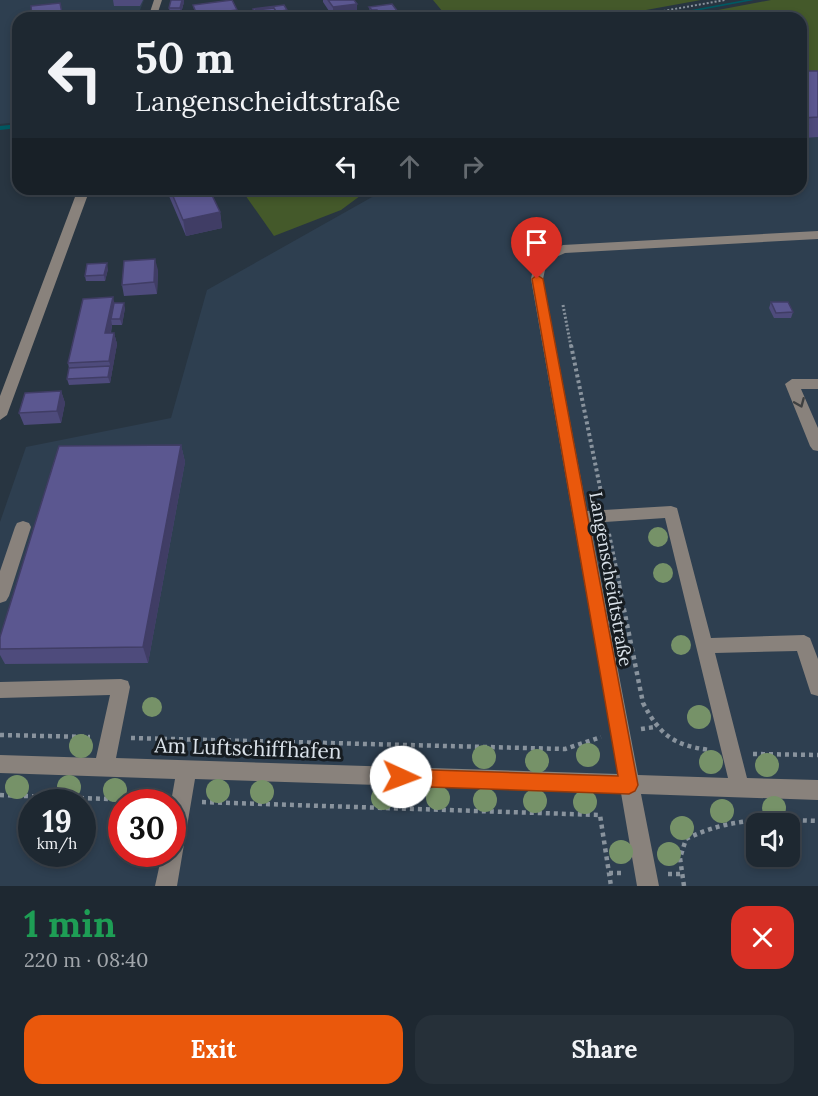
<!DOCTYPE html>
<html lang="en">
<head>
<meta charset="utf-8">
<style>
	body { margin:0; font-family:Lora,serif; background:#263039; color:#f1f3f6; height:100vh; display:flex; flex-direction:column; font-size:22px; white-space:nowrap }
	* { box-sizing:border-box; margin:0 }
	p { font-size:20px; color:#a1a6ab }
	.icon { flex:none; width:33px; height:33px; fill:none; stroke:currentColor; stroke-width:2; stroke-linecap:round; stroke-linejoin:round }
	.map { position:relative; height:886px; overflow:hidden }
	.panel { display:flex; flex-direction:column; background:#1e2831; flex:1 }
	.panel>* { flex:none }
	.guide { position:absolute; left:12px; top:12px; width:795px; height:183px; border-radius:18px; box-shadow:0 3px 9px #0003,0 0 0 2px #3c444d; background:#1e2831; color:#f1f3f6; overflow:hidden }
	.tools { position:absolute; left:746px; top:813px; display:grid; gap:12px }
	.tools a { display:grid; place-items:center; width:54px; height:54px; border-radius:12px; background:#1e2831; box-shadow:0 3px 9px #0003,0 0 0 2px #3c444d; font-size:30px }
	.speed { position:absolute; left:18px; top:789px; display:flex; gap:12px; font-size:30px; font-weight:700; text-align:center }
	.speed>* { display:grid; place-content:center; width:78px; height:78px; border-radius:50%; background:#1e2831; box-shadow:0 3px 9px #0003,0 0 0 2px #3c444d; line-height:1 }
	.speed small { font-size:15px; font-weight:400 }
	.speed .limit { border:9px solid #d22; background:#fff; color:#111 }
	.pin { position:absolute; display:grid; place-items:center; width:51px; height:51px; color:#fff; margin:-62px -26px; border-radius:50% 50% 50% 0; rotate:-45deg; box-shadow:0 0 6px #0007 }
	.pin .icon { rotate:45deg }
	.me { position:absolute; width:66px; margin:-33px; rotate:92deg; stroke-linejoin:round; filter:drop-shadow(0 0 4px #0008) }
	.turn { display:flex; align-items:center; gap:21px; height:126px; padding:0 24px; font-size:27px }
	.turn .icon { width:78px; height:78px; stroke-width:2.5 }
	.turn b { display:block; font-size:42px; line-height:51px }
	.lanes { display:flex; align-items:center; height:57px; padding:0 24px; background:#0003; justify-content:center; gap:30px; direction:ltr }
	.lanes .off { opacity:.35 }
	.round { display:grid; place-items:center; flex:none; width:63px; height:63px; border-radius:18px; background:#263039 }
	.overview { display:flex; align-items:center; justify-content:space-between; height:102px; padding:0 24px }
	h1 { font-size:36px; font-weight:800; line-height:45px; color:#1e9e55 }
	.action { display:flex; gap:12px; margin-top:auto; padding:12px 24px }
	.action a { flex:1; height:69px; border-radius:18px; background:#ea580c; color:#fff; font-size:24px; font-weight:800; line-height:69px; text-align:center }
	.action a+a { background:#263039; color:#f1f3f6 }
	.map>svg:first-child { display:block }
</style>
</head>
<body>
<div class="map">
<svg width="818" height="886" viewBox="0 0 818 886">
	<rect width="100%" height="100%" fill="#283541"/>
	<!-- built -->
	<path fill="#2e3f50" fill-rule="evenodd" d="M0,0H144L137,18H18V122L0,124Z
		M801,81L818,82V886H0V522L26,447L171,418L207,290L381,192V189H801ZM32,802H82V854H32ZM122,802H172V854H122ZM756,824H789V856H756Z"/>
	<!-- green -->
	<path fill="#44592a" d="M433,0H701L602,18H448Z
		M771,0H818V81L801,80V18H676Z
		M217,189H379L364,193L341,210L274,236L243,192L220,197Z"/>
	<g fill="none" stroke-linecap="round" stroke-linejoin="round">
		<!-- stream -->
		<path fill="#005962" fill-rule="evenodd" d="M745,0H754L658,18H648Z
			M18,124V128L0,130V126Z"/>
		<!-- path-far3 -->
		<path stroke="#89939d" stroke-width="2" stroke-dasharray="2 2" stroke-linecap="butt" d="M624,18L725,0"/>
		<!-- path-far2 -->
		<path stroke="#89939d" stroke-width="3" stroke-dasharray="2 2" stroke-linecap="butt" d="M563,305L571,347"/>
		<!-- path-far1 -->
		<path stroke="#89939d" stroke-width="4" stroke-dasharray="3 3" stroke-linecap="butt" d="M571,345L602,497
			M609,534L620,587"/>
		<!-- path -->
		<path stroke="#89939d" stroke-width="4.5" stroke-dasharray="4 4" stroke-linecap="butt" d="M619,585L643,703C660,735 673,745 709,750
			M641,729L655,727
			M0,735L90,737
			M131,738L565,749L601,737
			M753,754L818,755
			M0,795L161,801
			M202,802L600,815L611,886
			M609,873H624
			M668,874H682
			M684,886L680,858L686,839C731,817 769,819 818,821"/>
		<!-- minor -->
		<path fill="#89827c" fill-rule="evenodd" d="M154,0H162L156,18H148Z
			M78,189H90L7,415L0,420V396Z
			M818,231V239L565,253L547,261L543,279L587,511L671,506L677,508L711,638L804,635L810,638L818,659V696L811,694L809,688L797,651L715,653L747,778L818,780V800L641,794L659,886H637L621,793L195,779L177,886H155L162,854H172L171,802L175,779L0,773V755L96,758L110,695L0,698V682L121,679L128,681L130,687L116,758L618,774L531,279L535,259L563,245ZM665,518L728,778L638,775L590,523Z
			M792,379H818V389H801L818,428V451L813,450L810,446L785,384Z
			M23,521L29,523L31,527L9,596L6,601L0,603V571L15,527L17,523Z"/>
	</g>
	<!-- trees -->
	<g fill="#769268">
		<circle cx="658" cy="537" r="10"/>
		<circle cx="663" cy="573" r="10"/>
		<circle cx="681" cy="645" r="10"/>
		<circle cx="152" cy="707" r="10"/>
		<circle cx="699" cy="717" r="12"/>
		<circle cx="81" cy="746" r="12"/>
		<circle cx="588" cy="755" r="12"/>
		<circle cx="484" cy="757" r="12"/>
		<circle cx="537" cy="761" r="12"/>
		<circle cx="711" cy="762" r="12"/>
		<circle cx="767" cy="765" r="12"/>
		<circle cx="17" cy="787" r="12"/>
		<circle cx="69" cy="787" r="12"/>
		<circle cx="115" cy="790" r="12"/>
		<circle cx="218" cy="791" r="12"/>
		<circle cx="262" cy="792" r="12"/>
		<circle cx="383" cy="798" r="12"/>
		<circle cx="438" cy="798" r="12"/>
		<circle cx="485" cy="800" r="12"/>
		<circle cx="535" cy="801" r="12"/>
		<circle cx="585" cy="802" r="12"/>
		<circle cx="774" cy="808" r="12"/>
		<circle cx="722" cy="811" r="12"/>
		<circle cx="682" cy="828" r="12"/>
		<circle cx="621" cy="852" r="12"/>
		<circle cx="669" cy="854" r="12"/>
	</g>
	<!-- wall -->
	<path fill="#4e4b7c" d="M113,0H143L140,6H114Z
		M323,0H354L357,13L333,17L323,2Z
		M184,2L181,13H170L169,8Z
		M193,5L237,10L238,18H196Z
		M369,7L398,17L380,18L377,15H372L370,12Z
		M253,9L288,16L279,17L280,18H256L254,14Z
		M801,71H818V137L804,138L802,144H801Z
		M166,189H209L220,212L222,228L186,236Z
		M108,269L105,281H86L85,276Z
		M158,270L157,294L124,296L122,285Z
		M771,302L793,312L791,318H774L769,308Z
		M114,303L125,308L122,325H112L111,333H114L117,344L110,383L69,385L67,379L69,368L68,363Z
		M61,391L65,403L61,423L24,425L19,413Z
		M181,445L185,462L148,663L5,664L0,655V637Z"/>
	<!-- shaded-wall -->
	<path fill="#403d65" d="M182,0H184V2L181,13L180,8Z
		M357,4V13L333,17V7Z
		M237,10L238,18H198L197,15Z
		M287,10L288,16L270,18L258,15Z
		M372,10H377V15H372Z
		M398,12V17L381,18V14Z
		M220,212L222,228L186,236L183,220Z
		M155,259L158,270L157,294L154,282Z
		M107,263L108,269L105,281L104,275Z
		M113,297L116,309L111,319L112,325L108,345L105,333Z
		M124,303L125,308L122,325L120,319Z
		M114,333L117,344L112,372L109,361Z
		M110,366L112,372L110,383L108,377Z
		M61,391L65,403L61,423L57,411Z
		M181,445L185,462L148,663L143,647Z"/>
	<!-- building -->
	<path fill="#5b5790" stroke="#403d65" stroke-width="1.5" d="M171,0H182L180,8H169Z
		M232,0L237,10L197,15L193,5Z
		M328,0H354L357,4L333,7Z
		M60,3L63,18H32L31,6Z
		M392,4L398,12L381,14L377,10H372L369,7Z
		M284,5L287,10L276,12L274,8L256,10V15L253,9Z
		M274,8L280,18H260L256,10Z
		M801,71H818V117L804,118L808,124H801Z
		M170,189H209L220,212L183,220Z
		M155,259L154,282L122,285L124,261Z
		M107,263L104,275L85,276L87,264Z
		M113,297L105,333H114L109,361L68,363L83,299Z
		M771,302H788L793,312L776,313Z
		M114,303H124L120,319H111Z
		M110,366L108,377L67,379L69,368Z
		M61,391L57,411L19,413L25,393Z
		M181,445L143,647L0,649V637L59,446Z"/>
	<!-- one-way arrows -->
	<defs><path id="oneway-chevron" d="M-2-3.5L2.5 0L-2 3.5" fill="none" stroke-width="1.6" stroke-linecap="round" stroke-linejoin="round" transform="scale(1.5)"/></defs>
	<use stroke="#3e4041" href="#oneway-chevron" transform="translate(800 403) rotate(67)"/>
	<!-- route -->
	<path fill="#ea580c" stroke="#983908" stroke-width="1.5" d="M537,275L543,279L638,785L635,791L629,794L401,786L395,783L392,777L395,771L401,769L618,776L532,279Z"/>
	<g text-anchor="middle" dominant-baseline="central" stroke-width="6" stroke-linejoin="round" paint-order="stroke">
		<!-- street labels -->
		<g font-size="18" fill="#dae2ea" stroke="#161c21">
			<text transform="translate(611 579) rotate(80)">Langenscheidtstraße</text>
		</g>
		<!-- near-street labels -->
		<g font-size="21" fill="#dae2ea" stroke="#161c21">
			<text transform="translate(248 748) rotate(2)">Am Luftschiffhafen</text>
		</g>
	</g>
</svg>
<div class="tools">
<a><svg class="icon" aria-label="sound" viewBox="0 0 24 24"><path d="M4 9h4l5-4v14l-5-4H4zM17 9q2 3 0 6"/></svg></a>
</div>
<div class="speed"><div>19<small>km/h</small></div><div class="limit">30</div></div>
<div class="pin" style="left:537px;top:279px;background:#d93025"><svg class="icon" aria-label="arrive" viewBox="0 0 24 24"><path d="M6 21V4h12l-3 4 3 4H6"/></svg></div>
<svg class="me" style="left:401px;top:777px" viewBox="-20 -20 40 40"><circle r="19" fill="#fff"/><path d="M0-13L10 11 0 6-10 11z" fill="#ea580c"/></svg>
<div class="guide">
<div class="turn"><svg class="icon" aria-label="left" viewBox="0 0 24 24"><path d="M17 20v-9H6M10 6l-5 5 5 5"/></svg><div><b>50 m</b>Langenscheidtstraße</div></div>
<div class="lanes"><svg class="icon" aria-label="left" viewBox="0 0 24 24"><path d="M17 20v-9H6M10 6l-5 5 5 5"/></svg><svg class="icon off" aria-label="ahead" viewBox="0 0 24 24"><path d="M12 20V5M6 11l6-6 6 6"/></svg><svg class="icon off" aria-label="right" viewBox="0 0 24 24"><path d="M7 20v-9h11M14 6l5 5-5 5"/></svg></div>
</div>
</div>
<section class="panel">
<div class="overview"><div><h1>1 min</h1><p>220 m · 08:40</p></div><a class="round" style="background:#d93025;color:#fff"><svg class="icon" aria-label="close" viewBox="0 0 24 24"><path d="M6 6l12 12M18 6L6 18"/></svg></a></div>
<div class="action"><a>Exit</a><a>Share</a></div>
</section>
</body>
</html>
